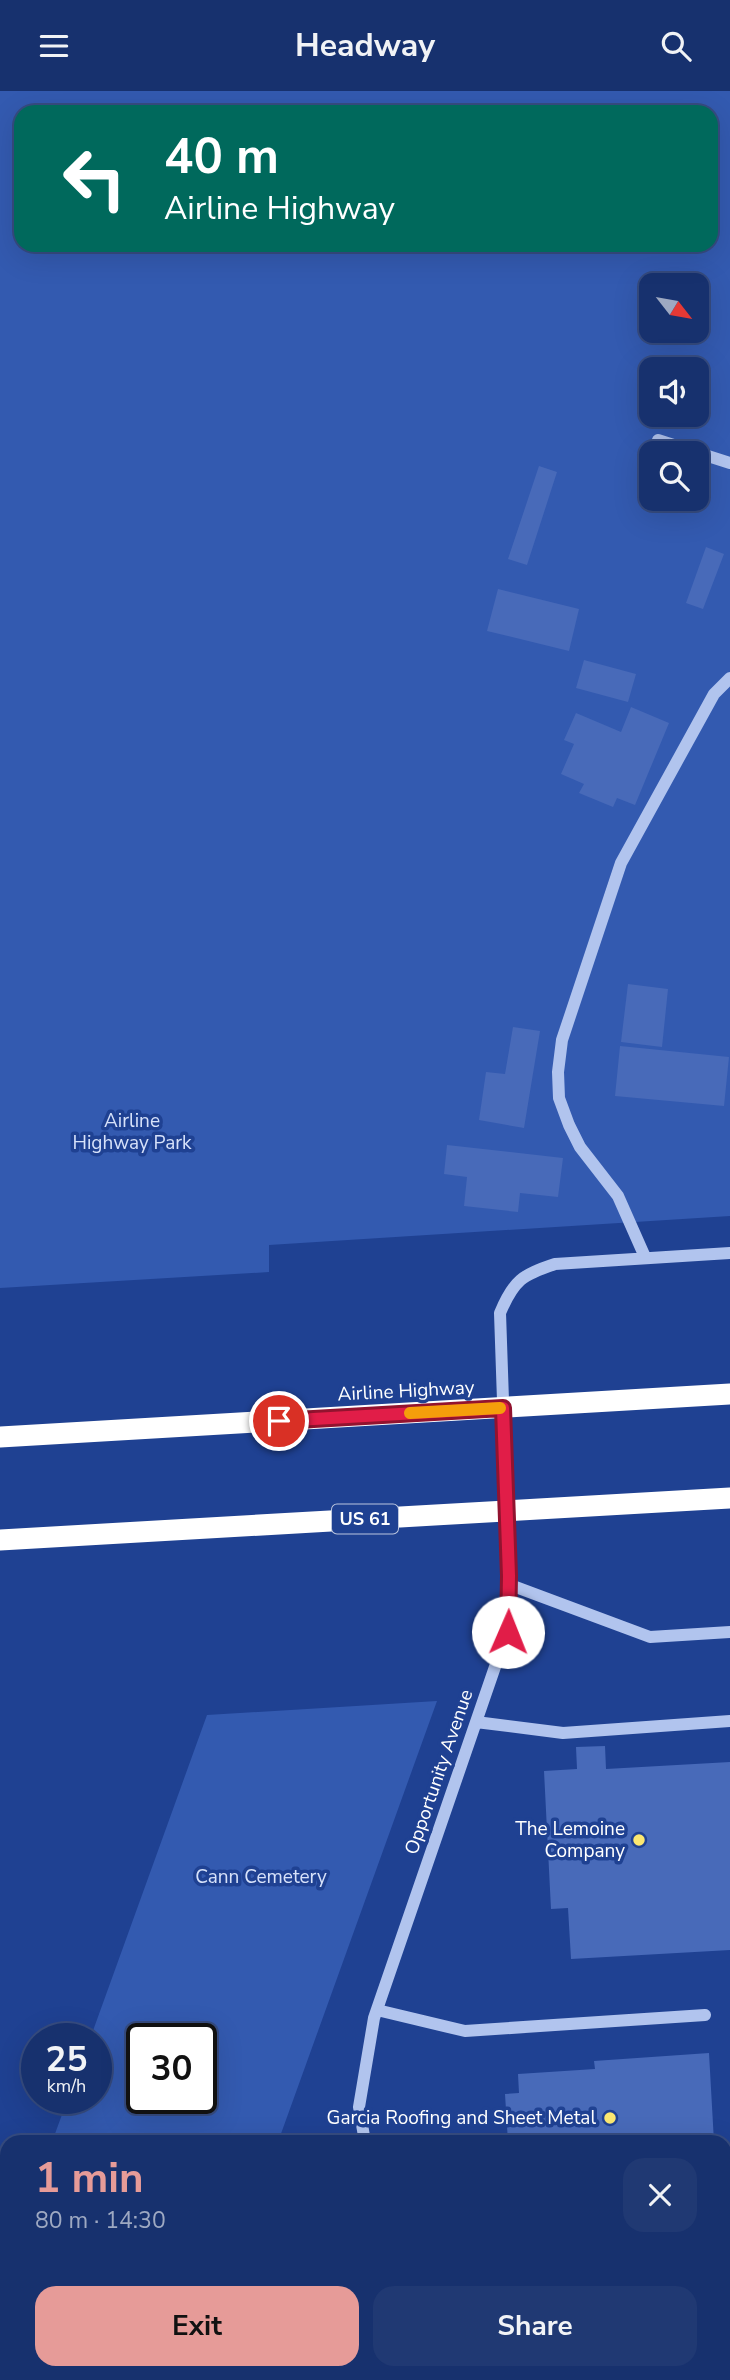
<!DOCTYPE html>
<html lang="en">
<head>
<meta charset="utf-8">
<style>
	body { margin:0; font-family:"Nunito Sans",sans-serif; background:#203973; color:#f1f3f6; height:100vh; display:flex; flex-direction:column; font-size:26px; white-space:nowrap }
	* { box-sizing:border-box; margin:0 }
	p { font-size:23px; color:#9ea9c2 }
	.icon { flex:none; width:38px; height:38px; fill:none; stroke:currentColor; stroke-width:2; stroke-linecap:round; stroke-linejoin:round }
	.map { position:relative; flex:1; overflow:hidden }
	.drawer { position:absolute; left:0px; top:2044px; width:732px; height:245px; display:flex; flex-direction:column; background:#17316e; border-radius:21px 21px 0 0; box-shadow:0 7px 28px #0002,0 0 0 2px #364c81 }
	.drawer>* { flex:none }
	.top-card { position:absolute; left:14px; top:14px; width:704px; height:147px; border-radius:21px; box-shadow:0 7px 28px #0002,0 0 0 2px #364c81; background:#00695c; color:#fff; overflow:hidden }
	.needle { width:46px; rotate:121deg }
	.tools { position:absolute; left:639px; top:182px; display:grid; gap:14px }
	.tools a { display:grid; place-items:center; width:70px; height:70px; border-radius:14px; background:#17316e; box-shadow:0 7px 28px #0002,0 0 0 2px #364c81; font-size:35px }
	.speed { position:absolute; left:21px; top:1932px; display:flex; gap:14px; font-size:35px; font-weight:700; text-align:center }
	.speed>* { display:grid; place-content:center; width:91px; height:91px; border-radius:50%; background:#17316e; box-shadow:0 7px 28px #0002,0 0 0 2px #364c81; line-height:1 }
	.speed small { font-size:18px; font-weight:400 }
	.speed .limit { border:4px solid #111; border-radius:10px; background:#fff; color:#111 }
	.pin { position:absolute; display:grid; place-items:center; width:60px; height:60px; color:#fff; margin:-30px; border:4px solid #fff; border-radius:50%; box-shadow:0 2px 7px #0007 }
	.me { position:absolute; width:77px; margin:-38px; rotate:1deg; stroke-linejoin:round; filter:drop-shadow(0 0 5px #0008) }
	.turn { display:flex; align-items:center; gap:24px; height:147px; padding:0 35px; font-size:32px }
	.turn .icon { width:91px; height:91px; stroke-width:2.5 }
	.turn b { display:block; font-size:49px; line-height:60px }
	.round { display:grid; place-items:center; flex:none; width:74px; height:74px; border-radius:21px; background:#203973 }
	.head { display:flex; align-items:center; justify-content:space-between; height:119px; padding:0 35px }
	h1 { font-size:42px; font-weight:700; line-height:52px; color:#e69b98 }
	.cta { display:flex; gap:14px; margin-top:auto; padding:14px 35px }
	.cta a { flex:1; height:80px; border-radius:21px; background:#e69b98; color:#111; font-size:28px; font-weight:700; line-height:80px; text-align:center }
	.cta a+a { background:#203973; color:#f1f3f6 }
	header { display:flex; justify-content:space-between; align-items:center; height:91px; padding:0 35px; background:#17316e; font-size:32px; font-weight:700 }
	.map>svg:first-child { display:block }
</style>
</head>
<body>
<header><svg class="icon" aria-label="menu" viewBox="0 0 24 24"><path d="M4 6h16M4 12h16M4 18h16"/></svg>Headway<svg class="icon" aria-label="search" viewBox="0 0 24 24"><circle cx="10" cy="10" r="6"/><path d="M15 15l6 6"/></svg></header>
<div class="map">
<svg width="730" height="2289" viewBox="0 0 730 2289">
	<rect width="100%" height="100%" fill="#1f4192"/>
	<!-- green -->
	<path fill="#335ab0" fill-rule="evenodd" d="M0,0H730V1125L269,1154V1181L0,1197ZM21,21H710V154H21ZM651,194H696V240H651ZM651,278H696V324H651ZM651,362H696V408H651Z
		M437,1610L278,2051H52L68,2007H96V1948H90L207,1624ZM142,1948H201V2007H142Z"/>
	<!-- water -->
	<path fill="#334d89" stroke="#a4bdef" stroke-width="2" d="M246,2282H384L391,2289H221Z"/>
	<!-- building -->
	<path fill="#486ab9" d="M539,375L557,381L527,474L508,468Z
		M706,456L724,463L703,518L686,512Z
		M498,498L579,518L569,560L487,540Z
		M584,569L636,583L628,611L576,597Z
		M631,616L669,632L635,714L617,707L613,716L579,702L584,693L561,683L574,653L564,649L576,622L621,641Z
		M628,893L668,898L662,956L621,951Z
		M513,936L540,940L524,1037L479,1029L486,981L505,983Z
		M620,955L729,966L724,1015L615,1005Z
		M447,1054L563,1067L558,1106L520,1102L518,1121L464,1115L467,1086L444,1083Z
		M605,1655L606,1678L730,1671V1859L571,1868L568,1817L551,1818L544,1680L577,1678L576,1656Z
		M709,1962L714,2051H508L505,2003L519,2002L518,1983L595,1978L594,1970Z
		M730,2101V2183L724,2184V2102Z"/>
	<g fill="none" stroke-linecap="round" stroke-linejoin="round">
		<!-- minor -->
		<path stroke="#b1c4ee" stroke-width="12" d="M658,349L730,372
			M645,1166L618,1105L580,1056L569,1034L559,1007L558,981L562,949L621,772L714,603L730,587
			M508,1493L650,1546L730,1541
			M476,1631L563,1642L730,1630
			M377,1919L465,1940L705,1924
			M365,2051L359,2016L374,1927L507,1541L509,1485L500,1222C514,1189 522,1184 555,1173L730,1162
			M724,2225L730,2224
			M498,2282L505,2289"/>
		<!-- highway -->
		<path stroke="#fff" stroke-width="21" d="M0,1346L730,1303
			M0,1449L730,1407"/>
	</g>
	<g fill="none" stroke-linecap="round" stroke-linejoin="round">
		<!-- route casing -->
		<g stroke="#92132f" stroke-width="18">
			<path id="route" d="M279,1330L503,1317L509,1485L508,1541"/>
		</g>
		<!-- route -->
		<use href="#route" stroke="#e11d48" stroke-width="12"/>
		<!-- slow -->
		<path stroke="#f59e0b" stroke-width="12" d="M410,1322L500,1317"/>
	</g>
	<!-- markers -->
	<g fill="#fbe771" stroke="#1f4192" stroke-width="2.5">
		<circle cx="639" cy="1749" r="7"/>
		<circle cx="610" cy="2027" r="7"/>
	</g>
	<g text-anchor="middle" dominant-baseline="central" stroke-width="7" stroke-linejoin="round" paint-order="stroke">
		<!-- shield labels -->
		<rect fill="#1f4192" stroke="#bcc6de" stroke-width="2" x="332" y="1413.5" width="66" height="29" rx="5"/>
		<g font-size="18" font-weight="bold" fill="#fff">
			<text x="365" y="1428">US 61</text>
		</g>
		<!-- park labels -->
		<g font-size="19" fill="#d7e2fa" stroke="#1f4192">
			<text x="132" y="1030">Airline<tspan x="132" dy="22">Highway Park</tspan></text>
			<text x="261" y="1786">Cann Cemetery</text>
		</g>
		<!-- street labels -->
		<g font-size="19" fill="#fff" stroke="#1f4192">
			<text transform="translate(406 1300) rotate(-3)">Airline Highway</text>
			<text transform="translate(439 1681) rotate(-71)">Opportunity Avenue</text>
		</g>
		<!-- poi labels -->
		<g font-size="19" fill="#fff" stroke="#1f4192" text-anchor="end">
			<text x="625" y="1738">The Lemoine<tspan x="625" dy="22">Company</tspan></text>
			<text x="596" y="2027">Garcia Roofing and Sheet Metal</text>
		</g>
	</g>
</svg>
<div class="tools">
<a><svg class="needle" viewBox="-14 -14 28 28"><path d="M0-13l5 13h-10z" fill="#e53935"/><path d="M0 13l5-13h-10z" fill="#9ea9c2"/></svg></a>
<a><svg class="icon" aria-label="sound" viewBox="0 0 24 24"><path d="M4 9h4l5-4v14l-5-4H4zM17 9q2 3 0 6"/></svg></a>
<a><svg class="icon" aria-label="search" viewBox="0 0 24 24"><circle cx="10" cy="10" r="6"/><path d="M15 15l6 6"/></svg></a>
</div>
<div class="speed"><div>25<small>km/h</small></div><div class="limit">30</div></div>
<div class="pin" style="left:279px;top:1330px;background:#d93025"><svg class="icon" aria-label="arrive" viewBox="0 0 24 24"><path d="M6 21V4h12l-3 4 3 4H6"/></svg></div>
<svg class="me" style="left:508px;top:1541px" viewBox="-20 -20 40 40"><circle r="19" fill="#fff"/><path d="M0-13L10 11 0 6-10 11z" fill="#e11d48"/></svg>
<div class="top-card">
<div class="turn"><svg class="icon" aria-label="left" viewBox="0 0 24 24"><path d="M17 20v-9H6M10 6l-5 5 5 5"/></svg><div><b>40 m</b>Airline Highway</div></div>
</div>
<section class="drawer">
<div class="head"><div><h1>1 min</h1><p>80 m · 14:30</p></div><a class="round"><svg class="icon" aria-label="close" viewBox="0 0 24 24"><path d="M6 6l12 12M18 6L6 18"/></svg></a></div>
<div class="cta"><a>Exit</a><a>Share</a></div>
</section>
</div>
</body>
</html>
